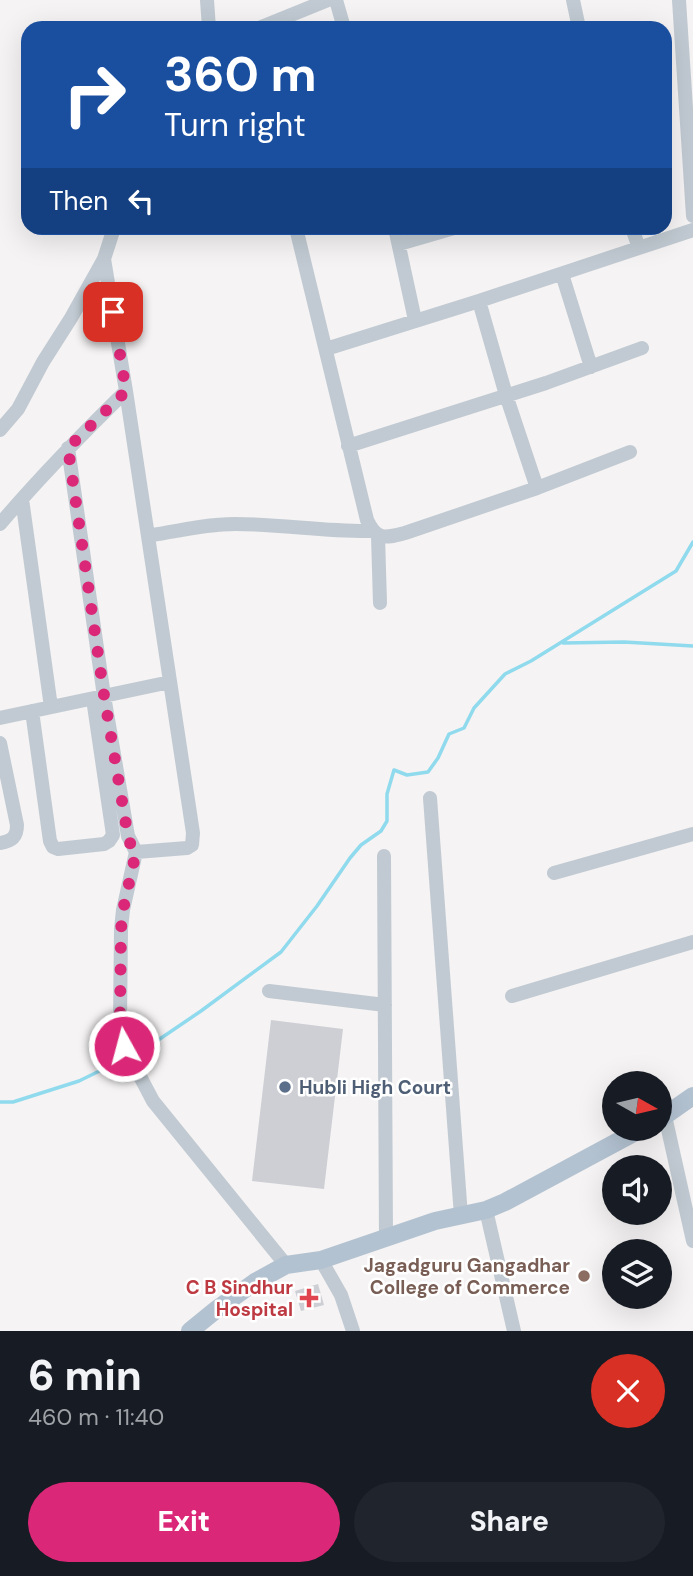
<!DOCTYPE html>
<html lang="en">
<head>
<meta charset="utf-8">
<style>
	body { margin:0; font-family:"DM Sans",sans-serif; background:#20242c; color:#f1f3f6; height:100vh; display:flex; flex-direction:column; font-size:26px; white-space:nowrap }
	* { box-sizing:border-box; margin:0 }
	p { font-size:23px; color:#9ea1a6 }
	.icon { flex:none; width:38px; height:38px; fill:none; stroke:currentColor; stroke-width:2; stroke-linecap:round; stroke-linejoin:round }
	.map { position:relative; height:1331px; overflow:hidden }
	.drawer { display:flex; flex-direction:column; background:#171b24; flex:1 }
	.drawer>* { flex:none }
	.hud { position:absolute; left:21px; top:21px; width:651px; height:214px; border-radius:21px; box-shadow:0 7px 28px #0002; background:#1a4fa0; color:#fff; overflow:hidden }
	.needle { width:46px; rotate:98deg }
	.controls { position:absolute; left:602px; top:1071px; display:grid; gap:14px }
	.controls a { display:grid; place-items:center; width:70px; height:70px; border-radius:50%; background:#171b24; box-shadow:0 7px 28px #0002; font-size:35px }
	.pin { position:absolute; display:grid; place-items:center; width:60px; height:60px; color:#fff; margin:-30px; border-radius:14px; box-shadow:0 4px 10px #0006 }
	.me { position:absolute; width:77px; margin:-38px; rotate:353deg; stroke-linejoin:round; filter:drop-shadow(0 0 5px #0008) }
	.turn { display:flex; align-items:center; gap:24px; height:147px; padding:0 28px; font-size:32px }
	.turn .icon { width:91px; height:91px; stroke-width:2.5 }
	.turn b { display:block; font-size:49px; line-height:60px }
	.then { display:flex; align-items:center; height:66px; padding:0 28px; background:#0003; gap:14px; font-size:26px }
	.round { display:grid; place-items:center; flex:none; width:74px; height:74px; border-radius:37px; background:#20242c }
	.head { display:flex; align-items:center; justify-content:space-between; height:119px; padding:0 28px }
	h1 { font-size:42px; font-weight:800; line-height:52px }
	.primary-button { display:flex; gap:14px; margin-top:auto; padding:14px 28px }
	.primary-button a { flex:1; height:80px; border-radius:42px; background:#db2777; color:#fff; font-size:28px; font-weight:800; line-height:80px; text-align:center }
	.primary-button a+a { background:#20242c; color:#f1f3f6 }
	.map>svg:first-child { display:block }
</style>
</head>
<body>
<div class="map">
<svg width="693" height="1331" viewBox="0 0 693 1331">
	<rect width="100%" height="100%" fill="#f5f3f3"/>
	<g fill="none" stroke-linecap="round" stroke-linejoin="round">
		<!-- stream -->
		<path stroke="#90daee" stroke-width="3.5" d="M563,643L624,642L693,646
			M133,1055L145,1049L201,1011L281,952L317,906L350,858L361,845L381,831L387,821V794L394,770L407,775L428,772L438,758L449,734L464,728L474,708L505,674L531,661L676,571L693,542
			M0,1102H13L79,1081L126,1058"/>
	</g>
	<!-- building -->
	<path fill="#cdcfd5" d="M271,1020L343,1029L324,1189L252,1181Z
		M318,1284L324,1305L301,1311L295,1291Z"/>
	<g fill="none" stroke-linecap="round" stroke-linejoin="round">
		<!-- minor -->
		<path stroke="#c1cad2" stroke-width="14" d="M207,0L209,28
			M336,0L344,28
			M573,0L579,28
			M679,0L693,216
			M259,28L328,0
			M296,228L367,520C377,541 385,538 405,533L537,488L630,452
			M395,228L415,320
			M632,228L639,248
			M399,244L454,228
			M562,274L591,367
			M479,301L506,395L537,488
			M326,349L479,301L693,230
			M0,430L18,409L43,362L71,318L104,259L114,228
			M348,446L546,383L642,348
			M68,448L104,696L128,836L136,852L187,848L192,845L193,833L126,391L104,259
			M22,499L51,707
			M0,524C40,477 82,434 126,391
			M148,536C177,531 206,524 235,524C281,524 326,532 372,531
			M378,536L380,603
			M32,711L50,841L53,847L58,849L104,844L109,841L113,835L93,699
			M0,718L170,682
			M0,743L17,825C17,837 12,841 0,843
			M430,798L461,1216
			M136,852L123,910L121,929L120,1021L124,1046L153,1101L286,1265
			M384,856L386,1238
			M554,873L693,834
			M269,991L385,1005
			M512,996L693,942
			M665,1116L693,1241
			M486,1210L514,1331
			M321,1260L341,1295L353,1331"/>
		<!-- major -->
		<path stroke="#b3c2d1" stroke-width="18" d="M660,1119L693,1096
			M190,1331L217,1309L255,1282L286,1265L321,1260L435,1221L486,1210L505,1202L641,1129"/>
	</g>
	<g fill="none" stroke-linecap="round" stroke-linejoin="round">
		<!-- route -->
		<path stroke="#db2777" stroke-width="12" stroke-dasharray="0 21.6" d="M113,312L126,391L68,448L104,695L128,836L131,846L136,852L123,910L121,929L120,1021L124,1046"/>
	</g>
	<!-- markers -->
	<circle fill="#5c6f8a" stroke="#fff" stroke-width="2.5" cx="285" cy="1087" r="7"/>
	<circle fill="#8d6e63" stroke="#fff" stroke-width="2.5" cx="584" cy="1276" r="7"/>
	<path fill="#e0444e" stroke="#fff" stroke-width="2.5" d="M305.5 1287.5h7v7h7v7h-7v7h-7v-7h-7v-7h7z"/>
	<g text-anchor="middle" dominant-baseline="central" stroke-width="5" stroke-linejoin="round" paint-order="stroke">
		<!-- service labels -->
		<g font-size="19" font-weight="bold" fill="#4e5e75" stroke="#fff" text-anchor="start">
			<text x="299" y="1087">Hubli High Court</text>
		</g>
		<!-- education labels -->
		<g font-size="19" font-weight="bold" fill="#785e54" stroke="#fff" text-anchor="end">
			<text x="570" y="1265">Jagadguru Gangadhar<tspan x="570" dy="22">College of Commerce</tspan></text>
		</g>
		<!-- health labels -->
		<g font-size="19" font-weight="bold" fill="#be3a42" stroke="#fff" text-anchor="end">
			<text x="293" y="1287">C B Sindhur<tspan x="293" dy="22">Hospital</tspan></text>
		</g>
	</g>
</svg>
<div class="controls">
<a><svg class="needle" viewBox="-14 -14 28 28"><path d="M0-13l5 13h-10z" fill="#e53935"/><path d="M0 13l5-13h-10z" fill="#9ea1a6"/></svg></a>
<a><svg class="icon" aria-label="sound" viewBox="0 0 24 24"><path d="M4 9h4l5-4v14l-5-4H4zM17 9q2 3 0 6"/></svg></a>
<a><svg class="icon" aria-label="layers" viewBox="0 0 24 24"><path d="M12 4l9 5-9 5-9-5zM3 14l9 5 9-5"/></svg></a>
</div>
<div class="pin" style="left:113px;top:312px;background:#d93025"><svg class="icon" aria-label="arrive" viewBox="0 0 24 24"><path d="M6 21V4h12l-3 4 3 4H6"/></svg></div>
<svg class="me" style="left:124px;top:1046px" viewBox="-20 -20 40 40"><circle r="17" fill="#db2777" stroke="#fff" stroke-width="3"/><path d="M0-11L8 9 0 5-8 9z" fill="#fff"/></svg>
<div class="hud">
<div class="turn"><svg class="icon" aria-label="right" viewBox="0 0 24 24"><path d="M7 20v-9h11M14 6l5 5-5 5"/></svg><div><b>360 m</b>Turn right</div></div>
<div class="then">Then<svg class="icon" aria-label="left" viewBox="0 0 24 24"><path d="M17 20v-9H6M10 6l-5 5 5 5"/></svg></div>
</div>
</div>
<section class="drawer">
<div class="head"><div><h1>6 min</h1><p>460 m · 11:40</p></div><a class="round" style="background:#d93025;color:#fff"><svg class="icon" aria-label="close" viewBox="0 0 24 24"><path d="M6 6l12 12M18 6L6 18"/></svg></a></div>
<div class="primary-button"><a>Exit</a><a>Share</a></div>
</section>
</body>
</html>
